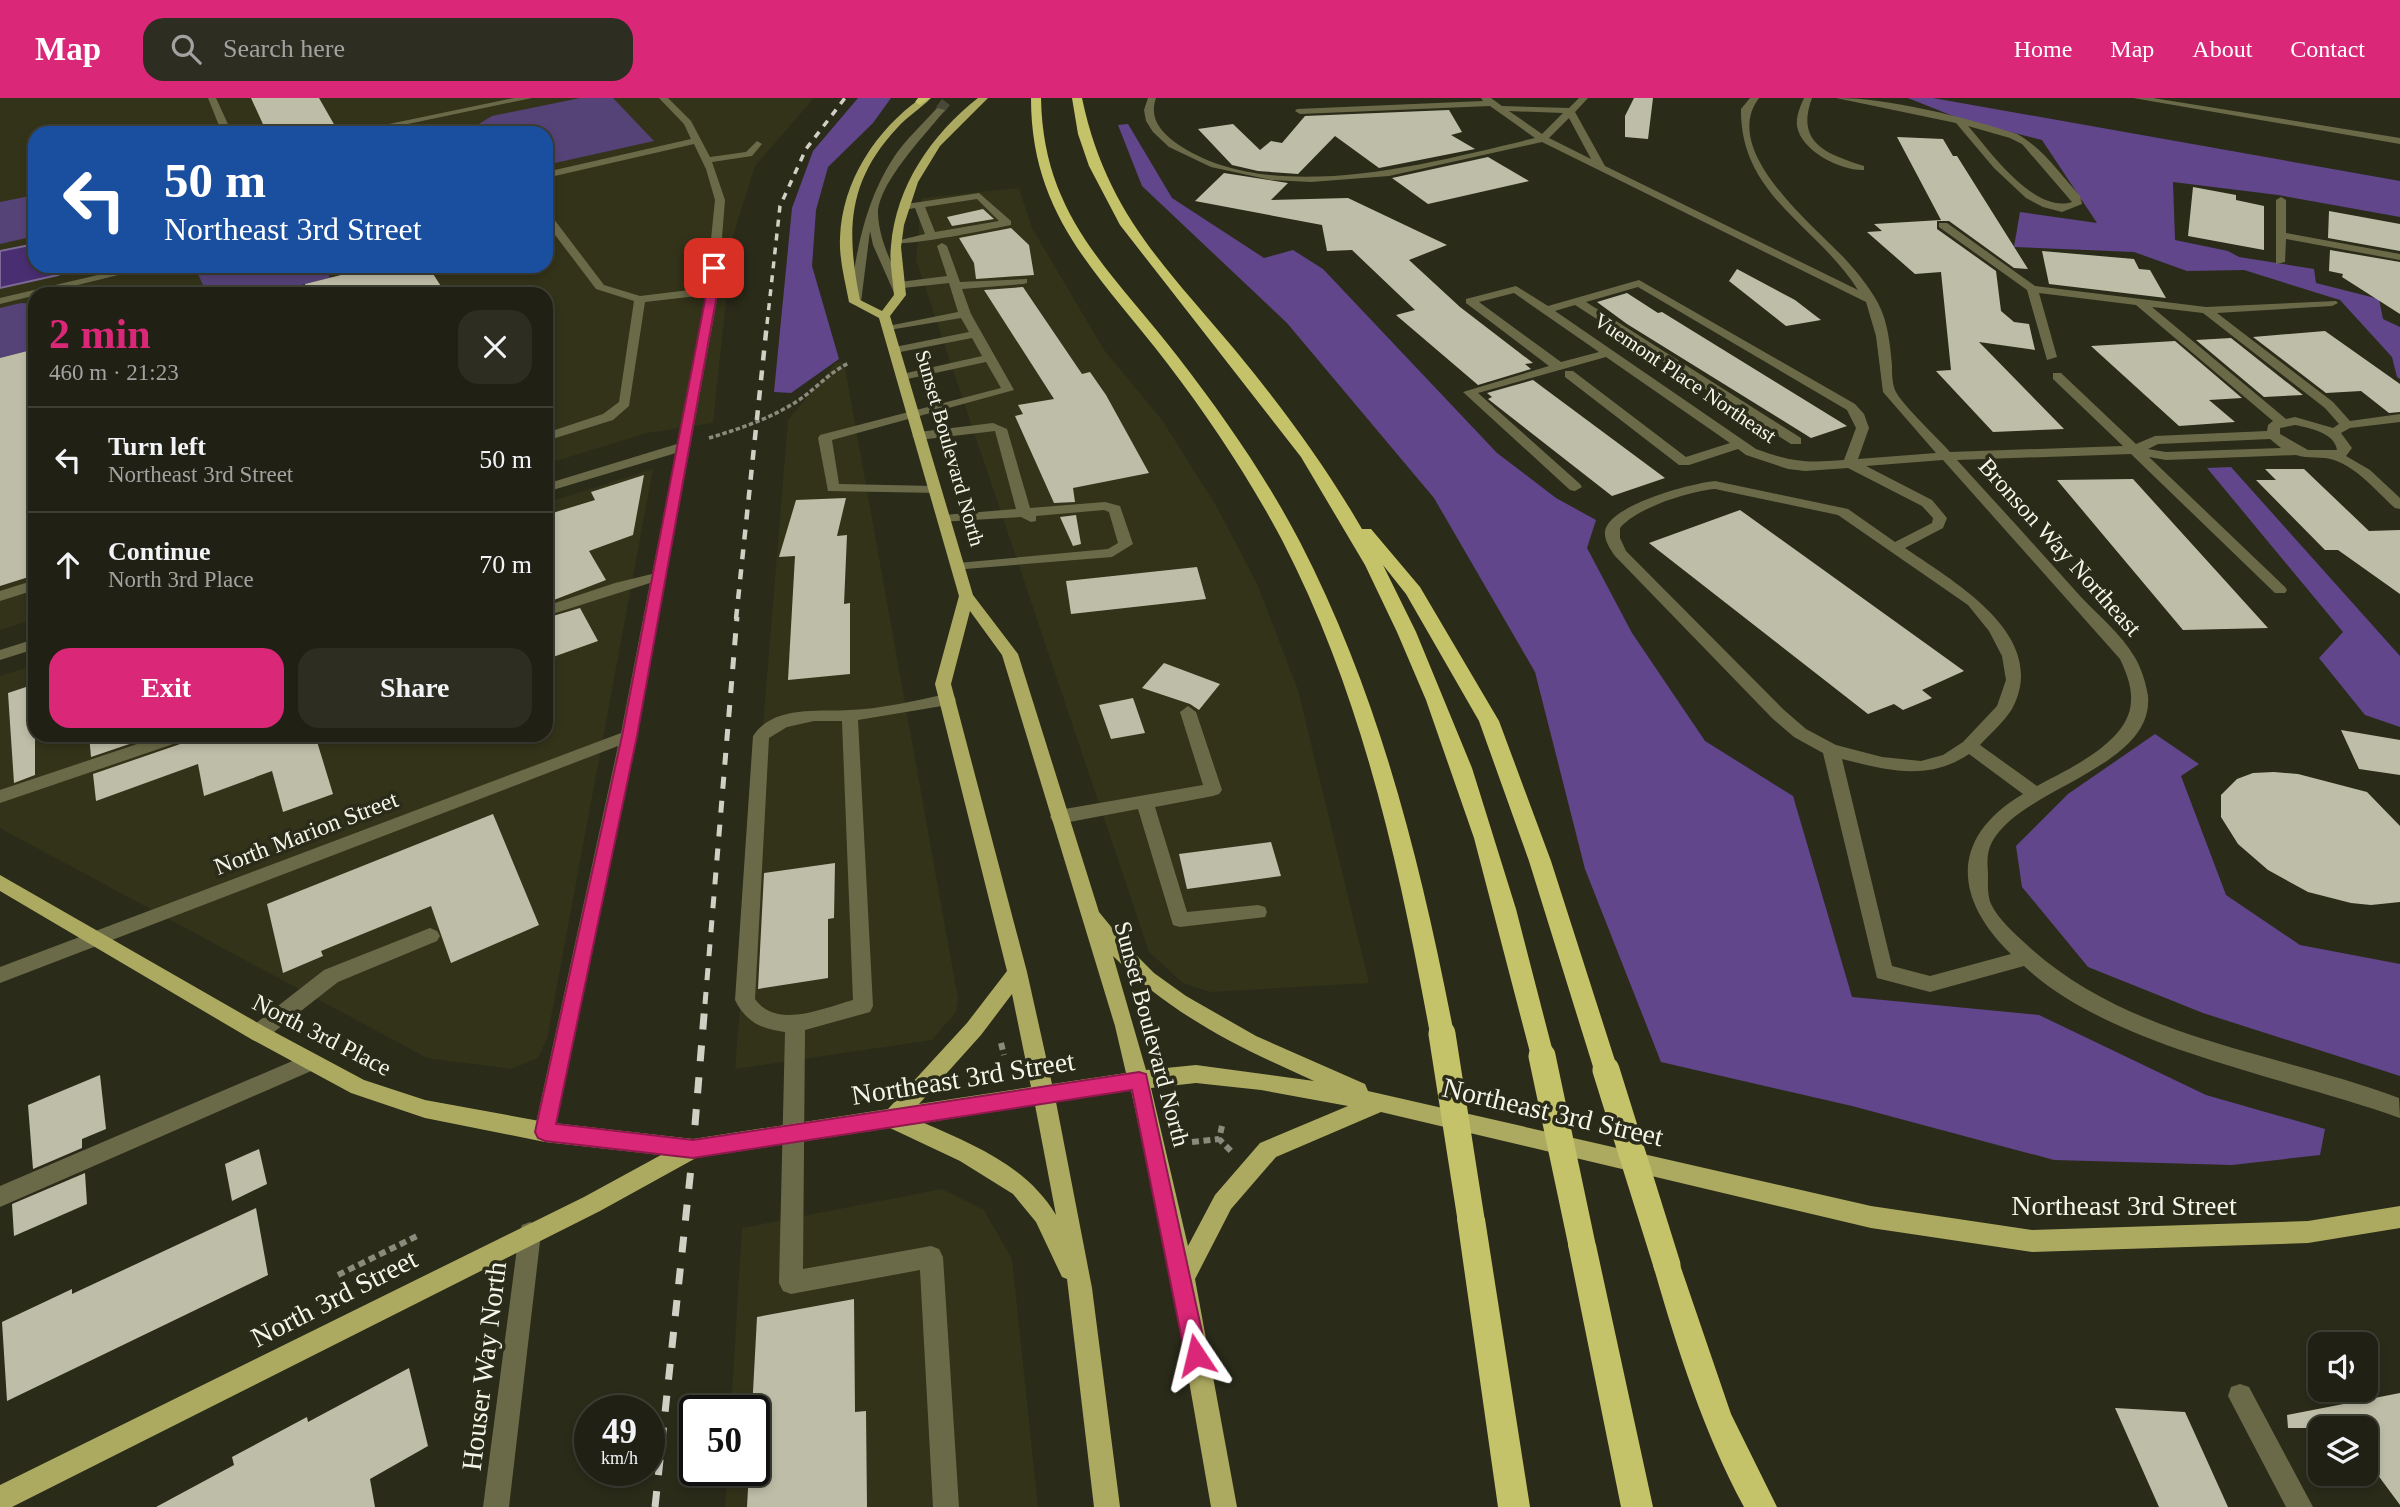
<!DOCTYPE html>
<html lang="en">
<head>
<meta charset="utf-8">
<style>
	body { margin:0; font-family:"Times New Roman",serif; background:#2d2d22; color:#f1f3f6; height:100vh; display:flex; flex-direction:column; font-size:26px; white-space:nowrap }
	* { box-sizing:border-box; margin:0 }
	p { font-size:23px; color:#a2a3a0 }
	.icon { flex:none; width:38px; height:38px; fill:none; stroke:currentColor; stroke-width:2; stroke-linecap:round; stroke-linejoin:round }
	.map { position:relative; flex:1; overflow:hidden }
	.drawer { position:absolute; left:28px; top:189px; width:525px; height:455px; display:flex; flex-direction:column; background:#202014; border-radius:21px; box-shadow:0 4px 10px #0003,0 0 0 2px #3d3e34 }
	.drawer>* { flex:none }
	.hud { position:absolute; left:28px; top:28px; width:525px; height:147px; border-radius:21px; box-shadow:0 4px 10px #0003,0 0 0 2px #3d3e34; background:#1a4fa0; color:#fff; overflow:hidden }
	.tools { position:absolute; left:2308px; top:1234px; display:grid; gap:14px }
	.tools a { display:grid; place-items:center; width:70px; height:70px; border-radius:14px; background:#202014; box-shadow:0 4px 10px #0003,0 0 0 2px #3d3e34; font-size:35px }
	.speed { position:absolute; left:574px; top:1297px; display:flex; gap:14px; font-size:35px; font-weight:700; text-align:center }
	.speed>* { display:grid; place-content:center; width:91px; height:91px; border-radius:50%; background:#202014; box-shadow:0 4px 10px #0003,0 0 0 2px #3d3e34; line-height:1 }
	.speed small { font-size:18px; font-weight:400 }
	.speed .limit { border:4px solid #111; border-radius:10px; background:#fff; color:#111 }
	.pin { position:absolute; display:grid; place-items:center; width:60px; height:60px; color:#fff; margin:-30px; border-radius:14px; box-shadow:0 4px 10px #0006 }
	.me { position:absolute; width:77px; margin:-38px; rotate:350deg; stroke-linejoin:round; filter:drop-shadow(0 0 5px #0008) }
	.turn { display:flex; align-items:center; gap:24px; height:147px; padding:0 21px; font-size:32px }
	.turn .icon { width:91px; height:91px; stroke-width:2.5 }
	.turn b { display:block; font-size:49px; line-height:60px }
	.round { display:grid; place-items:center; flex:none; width:74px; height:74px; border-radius:21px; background:#2d2d22 }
	.overview { display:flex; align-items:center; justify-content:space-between; height:119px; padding:0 21px }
	h1 { font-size:42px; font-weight:700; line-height:52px; color:#db2777 }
	.button { display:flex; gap:14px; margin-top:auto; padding:14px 21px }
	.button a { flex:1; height:80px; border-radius:21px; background:#db2777; color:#fff; font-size:28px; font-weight:700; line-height:80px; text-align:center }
	.button a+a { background:#2d2d22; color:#f1f3f6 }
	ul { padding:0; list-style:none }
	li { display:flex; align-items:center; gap:21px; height:105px; padding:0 21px; border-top:2px solid #3d3e34 }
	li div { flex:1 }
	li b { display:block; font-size:26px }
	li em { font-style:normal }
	header { display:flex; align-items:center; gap:42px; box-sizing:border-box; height:98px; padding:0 35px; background:#db2777; color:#fff }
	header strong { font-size:33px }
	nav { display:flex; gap:38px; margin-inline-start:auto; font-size:24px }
	.search { width:490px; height:63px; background:#2d2d22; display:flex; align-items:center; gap:18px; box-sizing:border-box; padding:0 24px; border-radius:21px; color:#a2a3a0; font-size:26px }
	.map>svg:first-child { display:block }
</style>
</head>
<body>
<header>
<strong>Map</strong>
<div class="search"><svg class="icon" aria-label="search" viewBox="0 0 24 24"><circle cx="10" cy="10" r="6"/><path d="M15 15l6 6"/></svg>Search here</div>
<nav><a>Home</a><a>Map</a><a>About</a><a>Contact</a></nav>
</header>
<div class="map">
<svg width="2400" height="1409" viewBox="0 0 2400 1409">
	<rect width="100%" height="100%" fill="#2b2b1a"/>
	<!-- built -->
	<path fill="#33331a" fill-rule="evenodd" d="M0,0H814L755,68L733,138L713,325L647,335L546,366V196H35V521L0,532ZM35,35H546V168H35Z
		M1019,90L1032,130L1104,252L1162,322L1217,409L1258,488L1298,592L1369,885L1210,894L1183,885L1149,854L916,162L922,100Z
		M844,264L958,901L956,914L932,942L735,971L788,322L836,265Z
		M653,371L547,941L538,960L511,971L427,960L0,730V578L35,567V637H546V405Z
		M942,1091L984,1112L1012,1161L1038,1409H725L728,1372H754V1312H731L742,1130Z"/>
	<!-- green -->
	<path fill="#554277" d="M580,0H613L654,43L546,67V35H464L492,18Z
		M35,97V138L0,146V104Z
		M200,168H324L330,180L264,196H207L197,174Z
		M21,205L35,206V251L0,260V210Z"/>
	<!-- forest -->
	<path fill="#61468c" d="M858,0H891L873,25L828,69L816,112L812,168L839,261L791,295L774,294L792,110L813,53Z
		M1908,0H1933L2400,83V119L2278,97L2173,84L2175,142L2228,153L2239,159L2314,171L2316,185L2379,201L2383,221L2400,229V281L2397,279L2392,259L2340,202L2244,172L2187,173L2134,154L2014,149L2020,114L2097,125L2042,42L1963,22Z
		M1128,26L1172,100L1264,160L1293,152L1323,171L1497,355L1556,400L1596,422L1587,450L1632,535L1705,643L1793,698L1852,899L2039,917L2206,997L2325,1031L2320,1057L2232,1067L2054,1062L1852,1008L1661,964L1585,771L1535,574L1434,400L1287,225L1142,88L1118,27Z
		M2231,369L2400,558V629L2365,617L2319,560L2343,534L2207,370Z
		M2155,636L2199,666L2181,678L2226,797L2300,847L2400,866V978L2203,915L2088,869L2022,789L2016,748L2068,696Z"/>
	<!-- water -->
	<path fill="#4a2e72" stroke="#7d6a96" stroke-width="2" d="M35,146V168H74L58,177L0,190V153Z"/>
	<!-- building -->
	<path fill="#bebea8" d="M251,0H319L339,35H267Z
		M1634,0H1653L1648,41L1625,39V18Z
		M1449,12L1462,34L1451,37L1475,51L1379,70L1335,38L1298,76L1258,73L1232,67L1198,31L1233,26L1260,52L1271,43L1282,45L1305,18Z
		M1897,39L1943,41L1953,58H1957L2028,171L2014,170L1949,123H1937V131L1996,173L2001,213L2014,224L2029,226L2035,252L1979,244L2064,331L1993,334L1936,273L1951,272L1941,174L1915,176L1867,134L1882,133L1874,126L1941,122Z
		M1488,59L1529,83L1428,106L1392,80Z
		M1224,75L1288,85L1271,102L1348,100L1447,147L1409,162L1460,209L1533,265L1525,266L1531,271L1478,287L1396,217L1415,212L1352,152L1327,153L1322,127L1195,103Z
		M2193,89L2236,97V102L2264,108V152L2188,138Z
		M983,111L994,121L952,128L947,119Z
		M2329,113L2400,126V153L2328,140Z
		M1011,130L1029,147L1034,177L976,181L974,165L959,140Z
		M2330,152L2400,164V216L2342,179L2343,176L2329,173Z
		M2042,153L2134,161L2139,171L2150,172L2166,200L2049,186Z
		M350,168H428L446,196H307L305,186L353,174Z
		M1737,171L1795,202L1821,222L1786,228L1729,183Z
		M1023,189L1082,276L1090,274L1106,297L1149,375L1073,390L1075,404L1054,405L1015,318L1023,316L1018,307L1054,301L984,192Z
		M1627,195L1658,215L1662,214L1847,328L1811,340L1627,226L1597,204Z
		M2325,233L2400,286V314L2389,315L2361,293L2326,295L2253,239Z
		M2231,240L2303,297L2264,299L2196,242Z
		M2175,243L2242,300L2209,302L2235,324L2179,328L2091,248Z
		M35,251V477L0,488V260Z
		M1533,282L1665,380L1612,398L1488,301L1492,299L1487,295Z
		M2265,371H2304L2369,433L2400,432V496L2338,452H2325L2256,382H2276Z
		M644,377L633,437L589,453L606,482L546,505V417L595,402L591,394Z
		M2133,381L2268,530L2183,532L2057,382Z
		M846,400L837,438L847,437L844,506L850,505V576L788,582L795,458L779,459L796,402Z
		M1740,412L1964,573L1922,592L1932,600L1903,612L1894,606L1868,616L1649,445Z
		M1076,417L1081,446L1073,448L1060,419Z
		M1197,469L1206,501L1071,516L1066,483Z
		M580,510L598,543L553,559L546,545V520Z
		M1164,565L1220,586L1199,612L1190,606L1142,590Z
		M35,586V677L14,685L8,595Z
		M1133,600L1145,635L1111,641L1099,607Z
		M2341,632L2400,642V677L2359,671Z
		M89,637H156L91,659Z
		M192,637H315L333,696L283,714L272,673L204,698L198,666L96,703L93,676L189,643Z
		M2274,674L2298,676L2367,694L2400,728V804L2371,807L2351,805L2308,794L2268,772L2238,746L2221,719V697L2237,681L2253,675Z
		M493,716L539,827L451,865L431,808L321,853L323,858L283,875L267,806Z
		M1271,744L1281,778L1187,791L1179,756Z
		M835,765L834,820L828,821V880L758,891L764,775Z
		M100,977L106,1031L82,1041V1050L33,1071L28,1007Z
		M259,1051L267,1086L232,1103L225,1066Z
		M85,1075L87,1106L14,1138L12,1106Z
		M256,1110L268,1177L7,1303L2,1224L72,1191V1196Z
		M854,1201L855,1314L866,1313L867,1409H747L749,1372H754V1312H752L757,1219Z
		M409,1270L428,1348L370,1381L375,1409H156L234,1367L232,1359L307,1319L308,1324Z
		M2400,1295V1407L2366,1361V1330H2288L2287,1317Z
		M2115,1310L2185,1314L2228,1409H2159Z"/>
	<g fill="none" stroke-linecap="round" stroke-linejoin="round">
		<!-- minor-tunnel -->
		<path stroke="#494939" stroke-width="10" stroke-dasharray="10 5" stroke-linecap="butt" d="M940,12L949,0"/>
		<!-- path-far2 -->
		<path stroke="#8b8b7d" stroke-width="2.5" stroke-dasharray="3.5 2" stroke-linecap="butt" d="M340,168L344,176"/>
		<!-- path-far1 -->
		<path stroke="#8b8b7d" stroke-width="3.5" stroke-dasharray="4.5 2.5" stroke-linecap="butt" d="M709,340C739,331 769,321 796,304C815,292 828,275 849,265"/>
		<!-- path -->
		<path stroke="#8b8b7d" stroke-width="6" stroke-dasharray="7 4.5" stroke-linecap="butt" d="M1001,945L1004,957
			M1222,1028L1219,1041L1232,1054
			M1192,1044L1219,1041
			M338,1177L419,1137"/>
		<!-- minor -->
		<path fill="#6b6a48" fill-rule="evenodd" d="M208,0H216L232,35H222Z
			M514,0H532L365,35H346Z
			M659,0H668L691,23L710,59L746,54L757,43L762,46L752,58L712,64L725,102L717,202L637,638L553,1041L545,1044L537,1041L534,1034L618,648L0,885V869L621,635L650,485L546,518V508L615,485L652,476L676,355L546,394V386L677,346L706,197L645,204L629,308L613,322L546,343V335L603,316L619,304L634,203L596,191L546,125V115L550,116L604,187L640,198L706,190L715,102L706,71L694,46L546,80V74L691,41L684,26Z
			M1148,0H1156C1149,20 1160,33 1176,45C1270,111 1433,64 1535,40L1490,8L1300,16L1295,13L1297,11L1483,3L1481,0H1491L1502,8L1569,10L1579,0H1588L1575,14L1605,68L1858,192C1817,127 1740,98 1741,11L1750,0H1759C1719,53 1814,127 1846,162C1858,175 1869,189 1878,205C1888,224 1890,246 1892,268C1892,275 1892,287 1896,294C1904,309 1937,339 1950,354L2123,348L2053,281V275H2061L2136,346L2155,338L2267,333L2268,327L2273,323L2136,207L2039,195L2057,259L2047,262L2027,192L1939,129V125H1947L2035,188L2206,209L2336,203L2338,205L2332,208L2217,215L2333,304L2350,323L2400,316V324L2350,330L2341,335L2352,350L2346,358L2370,372L2400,400V411L2395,410C2377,394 2358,370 2334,362C2323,358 2308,361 2296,357L2166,362L2149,359L2285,489L2287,492L2285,495H2275L2131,356L1957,362C1998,407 2040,453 2081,499C2098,517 2121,536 2134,558C2141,569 2146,585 2148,598C2154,670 2020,690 1992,744C1987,753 1987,765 1988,775C1988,785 1987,797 1991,806C1998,821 2014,835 2026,846C2128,941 2273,953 2399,1000L2400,1020C2288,979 2111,950 2024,868L1930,894L1877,880L1823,655L1794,639L1772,620L1615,458C1610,451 1604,442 1605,433C1609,407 1692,385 1715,383L1848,411L1895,444L1932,425L1933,420L1922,408L1848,370L1805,373L1788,371L1746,357L1738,351L1689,367H1679L1565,279V273H1573L1686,359L1730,345L1606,259L1478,295L1580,386L1582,389L1575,393L1570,392L1463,294L1549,268L1466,205V201L1516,188L1548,208L1639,182L1855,306L1864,316L1869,330L1858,361L1936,355L1883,294L1876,238L1866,204L1542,44L1389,78L1311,84L1271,82L1211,69L1169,49L1153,34L1146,23L1144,12ZM1509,13L1563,15L1542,36ZM1569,20L1591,61L1549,40ZM1638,189L1847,312L1856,330L1844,362C1806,365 1792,364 1756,351L1555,213L1575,207L1791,346H1801V340L1586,204ZM1514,195L1599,254L1561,264L1479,204ZM2152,209L2203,215L2325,310L2339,326L2333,330L2295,319L2286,321ZM2295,327C2310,330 2335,335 2337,352H2308L2280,336V330ZM2270,341L2281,350L2166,354L2148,351L2158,346ZM1943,362L2120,561C2126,574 2132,588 2131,603C2130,644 2068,671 2037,688L1980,647C1990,636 2004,624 2012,611C2051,538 1954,484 1905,450L1943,430L1947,420L1932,402L1866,368ZM1715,391L1838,417L1968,507L1989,533L2002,558L2006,582L1997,608L1963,644L1943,657L1921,663L1882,659L1836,647L1806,631L1784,612L1626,453L1620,440V430C1636,410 1690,393 1715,391ZM1969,656L2023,696C1950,739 1953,800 2011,856L1930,878L1892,868L1842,661C1886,672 1928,684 1969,656Z
			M1804,0H1812C1795,45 1827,56 1864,68V72C1841,73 1801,53 1797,28C1796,18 1800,9 1804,0Z
			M1836,0C1890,0 1964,19 2017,36C2043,50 2060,76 2080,98L2082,106L2062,114L2043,109L2026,100L1994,70L1956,25ZM1968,28L2010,40L2022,46L2072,104C2034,116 1990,53 1968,28Z
			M2133,0H2153L2400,40V46Z
			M937,10L945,12C926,36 878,85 878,116C879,140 890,162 900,184L947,178L937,148L942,145L947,148L960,184L1027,181V185L1023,186L962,191L971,216L1014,292L832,342L839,386L935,388L942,392L940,395L828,393L818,340L820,337L1001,290L986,264L898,283V277L982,258L972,240L890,256V250L969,234L961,220L883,233V229L958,214L949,185L903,190L904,199H896L873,147L870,133L861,204L855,207L849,204C857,152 864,105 894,59C905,42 923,26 937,10Z
			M979,95L1011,123V127C992,131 901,150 892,144L925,136L915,110L904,112L899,109L900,107ZM977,101L999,123L935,134L925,109Z
			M2281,99L2286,102V135L2400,156V162L2286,141L2285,164L2276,166V102Z
			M136,168H155L0,206V200Z
			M993,325L1007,331L1030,410L1105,404L1120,408L1133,446L1112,459L953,472L951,469L958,465L1108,451L1118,445L1109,414L1104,412L1036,418V423L1031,424L1021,419L939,424V418L944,417L1016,411L995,333L919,342L912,338L919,334Z
			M35,482V492L0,503V493Z
			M35,541V551L0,562V552Z
			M948,596L954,598L956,602L954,606L858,622L873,908L870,914L805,932L803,1171L931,1148L939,1151L943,1159L959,1409H933L920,1172L791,1196L783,1193L779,1185L785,934C761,931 746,924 735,902L753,638C773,607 819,614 850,612C882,611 916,602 948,596ZM814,623H842L853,902C823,910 777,932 755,901L769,640L787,629Z
			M1188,608L1196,614L1222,692L1219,696L1213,698L1155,709L1187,814L1258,807L1265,809L1267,814L1265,819L1180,829L1173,827L1138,711L1059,726L1053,724L1050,719L1053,714L1059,712L1203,687L1180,614Z
			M164,637H190L188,641L0,705V692Z
			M430,830L437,833L440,838L437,843L338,884L265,941L258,944L251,941L248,935L251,929L324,872Z
			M311,955L318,958L321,964L318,970L0,1109V1088Z
			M530,1124L538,1127L541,1135L509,1409H483L519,1135L522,1127Z
			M2240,1286L2249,1289L2313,1409H2286L2228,1298L2231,1289Z"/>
		<!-- major -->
		<path fill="#acaa60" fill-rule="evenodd" d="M921,0H931C921,10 908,18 898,29C847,83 846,133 860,202L882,213L894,197C893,181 889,165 891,148C896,88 931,37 978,0H988L940,48L918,84L904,127L901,149L906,197L890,218L973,497L1018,556L1099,814L1126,847L1154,875L1186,898L1256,938L1365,986L1368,993L1871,1108L2032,1132L2308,1123L2400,1108V1130L2308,1145L2032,1154L1871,1130L1381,1014L1276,1059L1231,1111L1195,1181L1237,1409H1211L1171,1180L1131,992L1056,1004L1092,1190L1120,1409H1094L1067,1181L1062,1179L1036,1124L1013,1096L960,1063L890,1030L696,1060L600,1113L12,1409H0V1387L584,1099L661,1057L545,1044L425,1020L351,995L251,941L0,793V777L265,929L364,982L425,1002L545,1024L693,1041L888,1011L967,925L1007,873L935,586L959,498L879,220L849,204C845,183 839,161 840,140C842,83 876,32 921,0ZM970,513L1002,557L1115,928L1126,975L1052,986L1027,874L951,586ZM1113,858C1173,918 1238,949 1314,983L1196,967L1146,972ZM1012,896L1031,989L919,1006L981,937ZM1196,985L1261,992L1348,1008L1260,1045L1215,1097L1188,1148L1151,990ZM1035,1007L1056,1117C1027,1068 974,1047 924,1025Z"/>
		<!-- highway -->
		<path fill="#c5c369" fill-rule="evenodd" d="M918,0H930L920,7L915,4Z
			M1031,0H1041C1043,119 1111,172 1178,259C1223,317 1266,379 1300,444C1380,599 1421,766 1454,936L1451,943L1442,946L1433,943L1430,936C1399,766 1362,597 1282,442C1249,380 1210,321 1167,265C1100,177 1031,120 1031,0Z
			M1072,0H1082C1106,114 1164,167 1235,252C1282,309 1325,367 1362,431H1371L1420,489L1499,623L1551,763L1618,972L1615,980L1606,983L1597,980L1594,972L1529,763L1479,623L1406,496L1383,467L1416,534L1472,670L1516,811L1554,958L1551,966L1542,969L1533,966L1474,740L1426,602L1397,534L1365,467L1301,359L1120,127L1089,68L1078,36Z
			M1471,1108L1481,1112L1485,1121L1530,1409H1498L1457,1121L1461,1112Z
			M1582,1134L1592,1138L1596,1147L1653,1409H1621L1568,1147L1572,1138Z
			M1667,1154L1677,1158L1731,1316L1777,1409H1744C1703,1333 1677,1250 1653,1167L1657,1158Z"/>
		<!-- rail-far3 -->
		<path stroke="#d0d0c4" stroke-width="3.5" stroke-dasharray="7 7" stroke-linecap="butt" d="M767,226L780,108L806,51L845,0"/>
		<!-- rail-far2 -->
		<path stroke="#d0d0c4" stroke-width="4.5" stroke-dasharray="10 10" stroke-linecap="butt" d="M736,521L767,225"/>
		<!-- rail-far1 -->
		<path stroke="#d0d0c4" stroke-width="5" stroke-dasharray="12 12" stroke-linecap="butt" d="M705,906L737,519"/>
		<!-- rail -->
		<path stroke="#d0d0c4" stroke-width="7" stroke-dasharray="16 16" stroke-linecap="butt" d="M655,1409L693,1051L705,905"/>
		<!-- highway-bridge -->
		<path stroke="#c5c369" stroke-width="27" d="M1442,936L1471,1121
			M1542,958L1582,1147
			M1606,972L1667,1167"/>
	</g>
	<!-- route -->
	<path fill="#db2777" stroke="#8e194d" stroke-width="2" d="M714,167L719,170L716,202L637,638L556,1026L693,1042L1139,974L1146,976L1207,1257L1204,1264L1196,1268L1189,1264L1185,1257L1132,992L693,1060L545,1043L538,1040L535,1034L622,638L705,202L709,170Z"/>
	<g text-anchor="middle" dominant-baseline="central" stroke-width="7" stroke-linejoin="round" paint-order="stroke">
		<!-- far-street labels -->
		<g font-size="21" fill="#f5f5ea" stroke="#2b2b1a">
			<text transform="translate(1685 280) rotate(34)">Vuemont Place Northeast</text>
			<text transform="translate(950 350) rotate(74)">Sunset Boulevard North</text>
		</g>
		<!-- street labels -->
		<g font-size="24" fill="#f5f5ea" stroke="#2b2b1a">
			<text transform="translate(2060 449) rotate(48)">Bronson Way Northeast</text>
			<text transform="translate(306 735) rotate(-21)">North Marion Street</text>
			<text transform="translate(1152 936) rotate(75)">Sunset Boulevard North</text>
			<text transform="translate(322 937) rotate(27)">North 3rd Place</text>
		</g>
		<!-- near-street labels -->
		<g font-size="28" fill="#f5f5ea" stroke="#2b2b1a">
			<text transform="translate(963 980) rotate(-9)">Northeast 3rd Street</text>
			<text transform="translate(1553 1014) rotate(13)">Northeast 3rd Street</text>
			<text x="2124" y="1107">Northeast 3rd Street</text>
			<text transform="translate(334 1200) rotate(-27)">North 3rd Street</text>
			<text transform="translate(484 1268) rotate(-83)">Houser Way North</text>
		</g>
	</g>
</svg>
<div class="tools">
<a><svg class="icon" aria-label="sound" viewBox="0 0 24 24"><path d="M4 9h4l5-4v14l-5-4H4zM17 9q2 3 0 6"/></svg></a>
<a><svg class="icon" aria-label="layers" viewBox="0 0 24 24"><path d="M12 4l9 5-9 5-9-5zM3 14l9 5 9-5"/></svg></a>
</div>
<div class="speed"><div>49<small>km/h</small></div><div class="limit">50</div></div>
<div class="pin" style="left:714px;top:170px;background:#d93025"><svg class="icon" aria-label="arrive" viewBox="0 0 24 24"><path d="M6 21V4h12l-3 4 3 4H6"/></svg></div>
<svg class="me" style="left:1196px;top:1257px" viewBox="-20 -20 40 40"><path d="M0-17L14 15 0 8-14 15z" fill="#db2777" stroke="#fff" stroke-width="4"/></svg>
<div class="hud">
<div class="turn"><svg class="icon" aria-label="left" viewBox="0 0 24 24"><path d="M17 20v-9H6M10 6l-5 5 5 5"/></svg><div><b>50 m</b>Northeast 3rd Street</div></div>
</div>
<section class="drawer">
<div class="overview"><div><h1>2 min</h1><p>460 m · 21:23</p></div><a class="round"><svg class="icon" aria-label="close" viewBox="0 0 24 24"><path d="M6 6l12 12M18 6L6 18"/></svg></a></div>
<ul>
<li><svg class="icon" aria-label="left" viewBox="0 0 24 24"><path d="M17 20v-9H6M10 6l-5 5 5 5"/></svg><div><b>Turn left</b><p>Northeast 3rd Street</p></div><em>50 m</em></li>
<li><svg class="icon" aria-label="ahead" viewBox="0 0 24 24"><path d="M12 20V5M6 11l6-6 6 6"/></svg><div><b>Continue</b><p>North 3rd Place</p></div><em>70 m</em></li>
</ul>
<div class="button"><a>Exit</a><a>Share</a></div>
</section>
</div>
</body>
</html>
